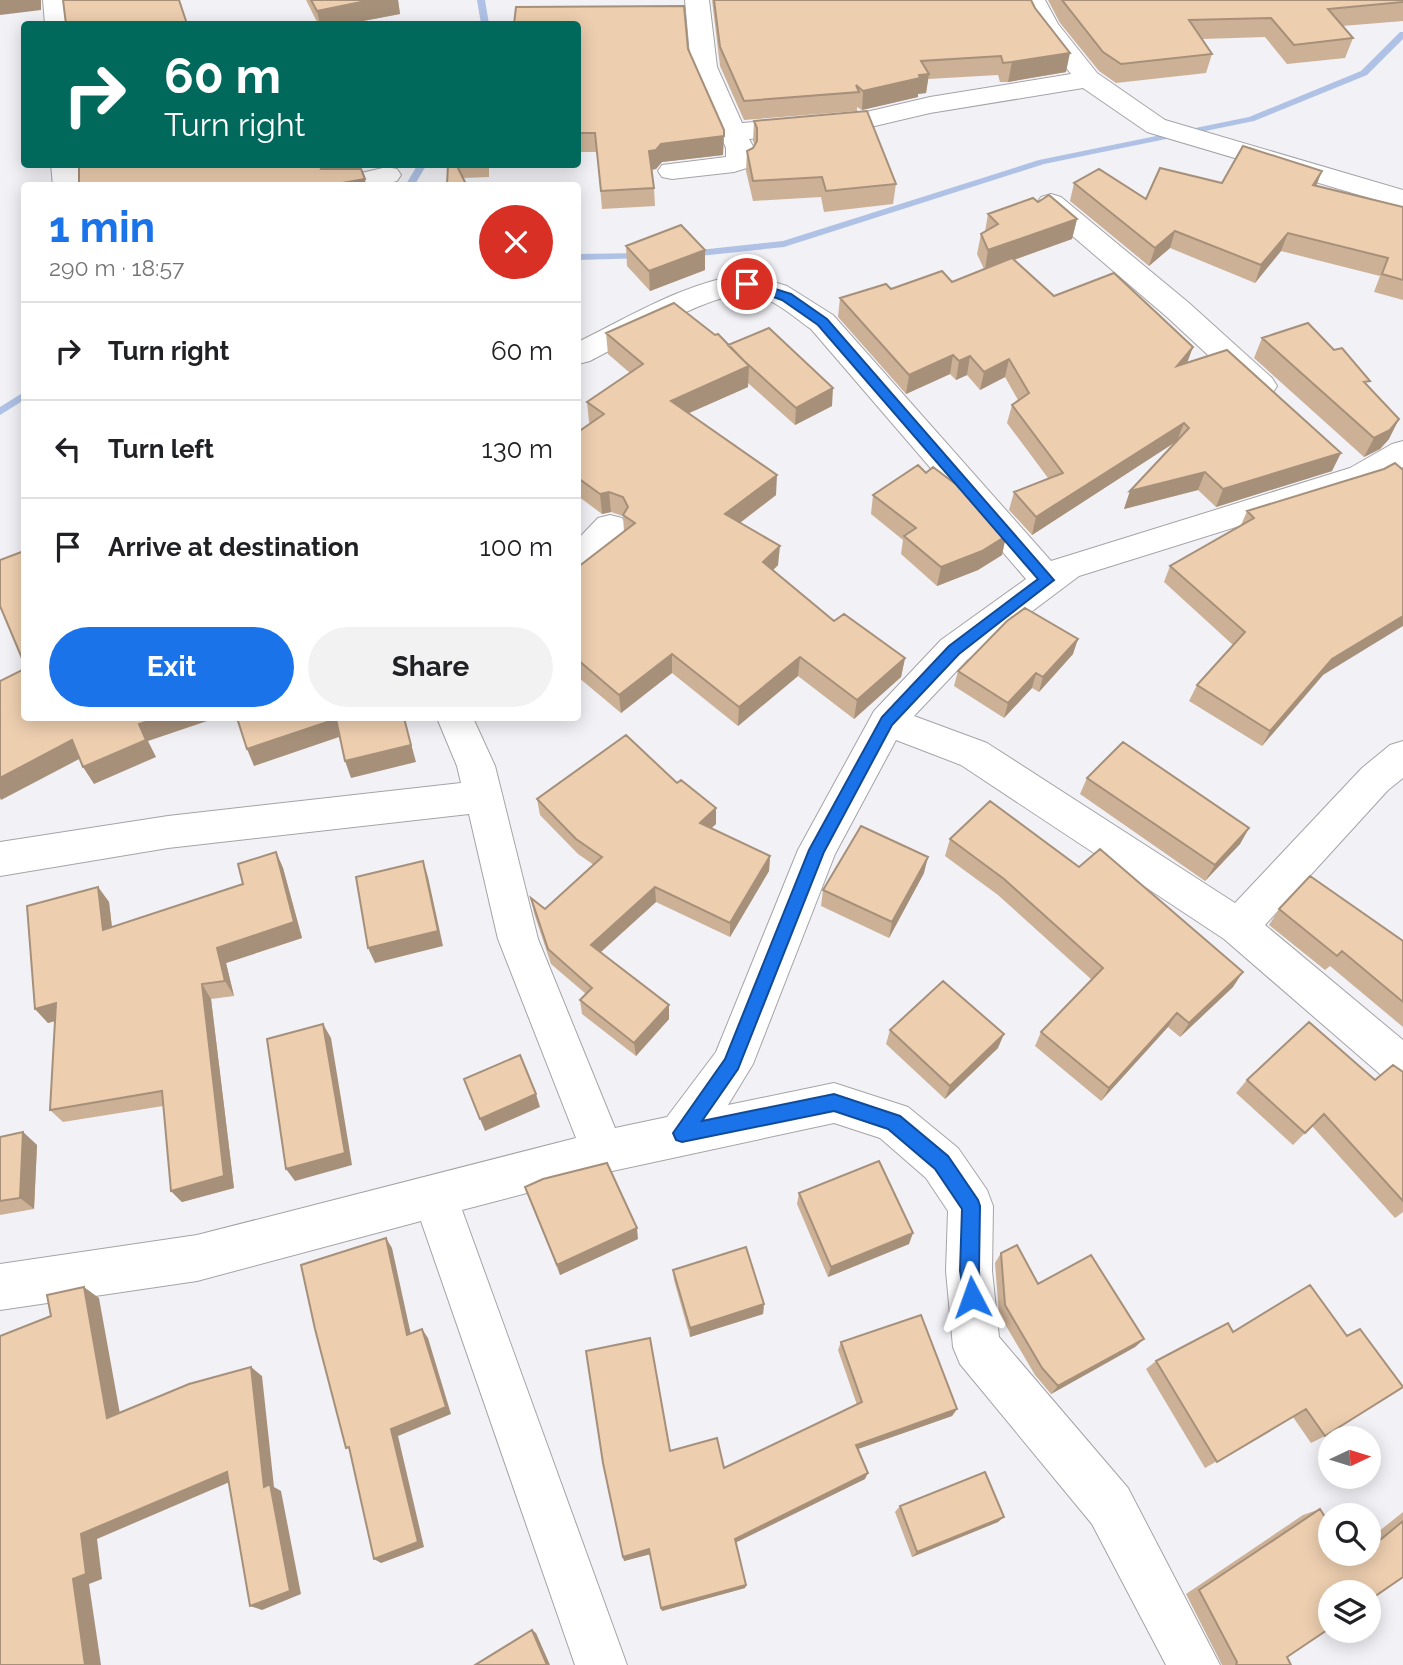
<!DOCTYPE html>
<html lang="en">
<head>
<meta charset="utf-8">
<style>
	body { margin:0; font-family:Raleway,sans-serif; background:#f2f2f2; color:#202124; height:100vh; display:flex; flex-direction:column; font-size:26px; white-space:nowrap }
	* { box-sizing:border-box; margin:0 }
	p { font-size:23px; color:#757577 }
	.icon { flex:none; width:38px; height:38px; fill:none; stroke:currentColor; stroke-width:2; stroke-linecap:round; stroke-linejoin:round }
	.map { position:relative; flex:1; overflow:hidden }
	.details { position:absolute; left:21px; top:182px; width:560px; height:539px; display:flex; flex-direction:column; background:#fff; border-radius:7px; box-shadow:0 4px 18px #0003 }
	.details>* { flex:none }
	.top-card { position:absolute; left:21px; top:21px; width:560px; height:147px; border-radius:7px; box-shadow:0 4px 18px #0003; background:#00695c; color:#fff; overflow:hidden }
	.needle { width:46px; rotate:86deg }
	.buttons { position:absolute; left:1318px; top:1426px; display:grid; gap:14px }
	.buttons a { display:grid; place-items:center; width:63px; height:63px; border-radius:50%; background:#fff; box-shadow:0 4px 18px #0003; font-size:35px }
	.pin { position:absolute; display:grid; place-items:center; width:60px; height:60px; color:#fff; margin:-30px; border:4px solid #fff; border-radius:50%; box-shadow:0 2px 7px #0007 }
	.me { position:absolute; width:77px; margin:-38px; rotate:356deg; stroke-linejoin:round; filter:drop-shadow(0 0 5px #0008) }
	.turn { display:flex; align-items:center; gap:24px; height:147px; padding:0 28px; font-size:32px }
	.turn .icon { width:91px; height:91px; stroke-width:2.5 }
	.turn b { display:block; font-size:49px; line-height:60px }
	.round { display:grid; place-items:center; flex:none; width:74px; height:74px; border-radius:37px; background:#f2f2f2 }
	.headline { display:flex; align-items:center; justify-content:space-between; height:119px; padding:0 28px }
	h1 { font-size:42px; font-weight:700; line-height:52px; color:#1a73e8 }
	.cta { display:flex; gap:14px; margin-top:auto; padding:14px 28px }
	.cta a { flex:1; height:80px; border-radius:42px; background:#1a73e8; color:#fff; font-size:28px; font-weight:700; line-height:80px; text-align:center }
	.cta a+a { background:#f2f2f2; color:#202124 }
	ul { padding:0; list-style:none }
	li { display:flex; align-items:center; gap:21px; height:98px; padding:0 28px; border-top:2px solid #e0e0e0 }
	li div { flex:1 }
	li b { display:block; font-size:26px }
	li em { font-style:normal }
	.map>svg:first-child { display:block }
</style>
</head>
<body>
<div class="map">
<svg width="1403" height="1665" viewBox="0 0 1403 1665">
	<rect width="100%" height="100%" fill="#f1f1f6"/>
	<g fill="none" stroke-linecap="round" stroke-linejoin="round">
		<!-- stream -->
		<path fill="#afc2e5" fill-rule="evenodd" d="M477,0H485L489,24H481Z
			M1400,32H1403V39L1367,75L1254,121L1044,164L784,247L690,257L685,254L690,251L783,241L1039,160L1249,117L1361,71Z
			M418,164H427L414,186H405Z
			M644,253L649,256L647,258L578,260V254Z
			M24,392V400L0,415V407Z"/>
		<!-- street casing -->
		<g stroke="#a4a4a8" stroke-width="2">
			<path id="street" d="M43,0H67L69,24H45Z
				M685,0H709L717,67L742,123L862,113L930,97L1071,74L1034,26L1021,0H1045L1058,24L1097,73L1165,120L1403,190V208L1147,132L1083,88L930,113L862,129L749,139L754,148V161L750,167L734,172L672,179L662,177L658,171L662,165L726,157V148L691,67Z
				M51,164H79L81,186H53Z
				M387,167L397,169L401,175L397,181L378,186H327L331,180Z
				M1051,194L1061,197L1189,303L1272,378L1277,386L1272,394L1261,397L1250,394L1167,317L1041,209L1037,203L1041,197Z
				M747,274L787,286L833,315L1051,561L1350,468L1392,444L1403,441V467L1374,484L1079,576L967,660L914,716L987,743L1235,903L1362,768L1390,745L1403,741V778L1388,790L1265,925L1403,1040V1087L1388,1081L1224,939L961,765L896,740L835,854L753,1064L728,1105L834,1083L908,1107L958,1148L987,1190L993,1206L992,1271L999,1337L1128,1488L1220,1665H1166L1092,1524L960,1364L953,1347L946,1271L948,1211L926,1178L880,1138L834,1123L603,1173L462,1210L627,1665H575L421,1221L197,1281L0,1310V1264L197,1235L576,1138L498,939L469,814L168,848L0,876V842L168,816L461,783L457,766L437,718H473L495,766L538,939L615,1128L667,1117L716,1052L798,850L874,711L941,640L1026,579L811,329C794,317 772,297 750,294C715,290 624,344 590,361L578,364V342C631,316 687,281 747,274Z
				M610,515L622,518L627,527L590,569L578,573V539L598,518Z"/>
		</g>
		<!-- street -->
		<use href="#street" fill="#fff" fill-rule="evenodd"/>
	</g>
	<!-- wall -->
	<path fill="#ccb196" d="M306,0H398L400,14L347,24H318Z
		M712,0H1031L1066,72L1008,82H1000L998,75L928,79L926,93L918,94V97L862,110L857,107V111L744,120L720,66Z
		M1048,0H1403V21L1342,26L1353,38L1345,58L1287,64L1265,37L1202,39L1212,54L1206,73L1116,83L1099,71L1060,23Z
		M578,24L688,49L723,155L662,162L656,169L651,170L654,188L655,206L602,209L597,152H578Z
		M754,121L896,184L893,204L824,212L821,197L753,201L746,171L747,151L753,148L755,145L753,141Z
		M448,164H511V168H489V177L463,178Z
		M1074,183L1146,199L1222,183L1316,186L1403,207V300L1374,292L1380,276L1281,251L1255,283L1170,248L1149,266L1070,201Z
		M1038,202L1077,219L1072,239L1014,260L1054,296L1187,363L1332,471L1216,507L1198,490L1124,509L1130,491L1177,441L1032,535L1009,510L1014,492L1048,478L1007,423L1012,405L1018,400L1005,377L980,390L967,375L956,380L950,374L906,394L838,317L840,298L891,289L952,282L984,269L977,254L981,234L985,232L988,214Z
		M626,246L705,250V270L650,291L627,266Z
		M606,333L728,345L832,406L795,425L748,383V387L689,413L776,495L740,523L778,565L773,570L834,621L905,658L901,677L854,719L798,676L738,726L672,673L621,713L578,677V567L624,532L623,516L611,512L602,514L578,496V432L590,423L589,422L587,402L630,373L608,354Z
		M1262,338L1367,386L1389,439L1380,449L1364,457L1254,358Z
		M1384,469L1323,675L1262,746L1189,701L1197,685L1233,645L1164,582L1170,566L1241,525L1247,511Z
		M926,473L1006,536L1002,555L978,570L937,586L901,554L903,540L871,514L873,495Z
		M1073,654L1039,692L1032,688L1004,718L954,686L958,671Z
		M1087,778L1249,828L1240,844L1205,881L1080,794Z
		M677,783L716,808V824L711,828L770,856L769,871L730,937L656,902L601,952L669,1019L636,1056L582,1014L580,1000L586,994L551,964L534,913L531,898L545,909L594,865L578,854L540,815L537,799Z
		M950,839L1233,987L1180,1037L1168,1027L1101,1101L1035,1046L1041,1032L1092,980L998,895L945,856Z
		M276,852L283,868L302,938L226,963L234,996L211,999L234,1188L182,1202L171,1191L163,1106L63,1122L50,1110L55,1021L48,1023L35,1009L98,887L109,902L112,927L243,884Z
		M924,873L889,938L821,906L823,890Z
		M1279,909L1403,941V1027L1330,966L1325,970L1269,925Z
		M890,1030L998,1048L945,1099L886,1044Z
		M1403,1072V1212L1395,1218L1312,1126L1293,1145L1236,1093L1247,1080H1375Z
		M23,1132L37,1145L34,1209L0,1215V1137Z
		M525,1187L638,1239L560,1275Z
		M799,1193L909,1244L828,1277L797,1204Z
		M1001,1253L1038,1284L1144,1339L1135,1347L1051,1394L1035,1375L999,1314L995,1263Z
		M673,1270L764,1304L763,1314L690,1337L674,1280Z
		M1310,1285L1325,1436L1311,1443L1293,1417L1205,1468L1146,1369L1156,1361L1233,1332Z
		M841,1342L957,1409L952,1416L858,1449L865,1479L736,1542L746,1585L745,1588L662,1611L650,1554L624,1561L623,1557L670,1451L724,1468L857,1405L838,1350Z
		M900,1506L998,1522L912,1557L895,1512Z
		M1320,1509L1351,1555L1368,1554V1540L1403,1512V1577L1287,1657L1291,1665H1222L1186,1594L1303,1515Z"/>
	<!-- shaded-wall -->
	<path fill="#a6907a" d="M0,0H41V10L0,15Z
		M371,0H398L400,14L347,24H320L317,11Z
		M1070,53L1066,72L1008,82L1012,62Z
		M929,74L926,93L918,94V97L862,110L863,91L919,75Z
		M724,136L723,155L662,162L656,169L649,170V151L661,144Z
		M323,164H358L359,171L365,179L366,186H325L321,169Z
		M1322,171L1315,189L1313,185Z
		M1077,219L1072,239L985,270L988,250Z
		M1175,231L1170,248L1149,266L1155,248Z
		M1288,233L1281,251L1255,283L1261,265Z
		M705,250V270L650,291L649,271Z
		M1193,347L1186,366H1177Z
		M953,355L950,374L906,394L909,375Z
		M970,356L967,375L956,380L959,361Z
		M1009,359L1005,377L980,390L984,372Z
		M749,366L748,387L671,421V401Z
		M833,388L832,406L795,425L796,408Z
		M1399,419L1389,439L1380,449L1364,457L1374,438Z
		M1184,423L1177,441L1032,535L1036,517Z
		M1341,453L1332,471L1216,507L1223,489Z
		M1205,472L1198,490L1124,509L1130,491Z
		M777,475L776,495L725,534V514Z
		M609,492L611,512L602,514L600,494Z
		M1006,536L1002,555L978,570L937,586L941,567Z
		M780,546L778,565L762,581L763,562Z
		M1403,616V626L1323,675L1262,746L1270,731L1332,659Z
		M1078,639L1073,654L1039,692L1043,677Z
		M672,654V673L621,713L619,695Z
		M800,657L798,676L738,726L739,707Z
		M905,658L901,677L854,719L857,700Z
		M1036,673L1032,688L1004,718L1008,703Z
		M158,718H216L148,741L156,757L94,784L83,767L139,724Z
		M404,718L416,762L351,778L345,761Z
		M336,719L342,736L254,766L247,749Z
		M72,740L83,757L1,800L0,798V778Z
		M716,808V824L700,839V823Z
		M1249,828L1240,844L1205,881L1215,865Z
		M276,852L283,868L302,938L226,963L234,996L225,981L217,948Z
		M770,856L769,871L730,937V923Z
		M928,857L924,873L889,938L892,922Z
		M423,861L428,877L443,946L375,963L368,948Z
		M98,887L109,902L114,945L103,930Z
		M655,887L656,902L593,959L591,945Z
		M1243,972L1233,987L1180,1037L1189,1023Z
		M202,984L211,999L234,1188L182,1202L171,1191Z
		M56,1003L68,1017L48,1023L35,1009Z
		M669,1005V1019L636,1056L634,1043Z
		M1177,1013L1168,1027L1101,1101L1109,1088Z
		M323,1024L331,1038L352,1165L295,1181L286,1169Z
		M1004,1034L998,1048L945,1099L950,1086Z
		M536,1094L540,1107L485,1131L480,1119Z
		M23,1132L37,1145L34,1209L20,1198Z
		M637,1228L638,1239L560,1275L557,1265Z
		M913,1233L909,1244L828,1277L831,1267Z
		M386,1238L392,1248L413,1344L407,1335Z
		M84,1287L99,1298L122,1425L107,1418Z
		M764,1304L763,1314L690,1337V1328Z
		M422,1329L428,1338L451,1414L398,1436L424,1547L381,1563L374,1559L391,1429Z
		M1144,1339L1135,1347L1051,1394L1058,1386Z
		M251,1367L262,1376L274,1487L281,1491L301,1594L262,1610L250,1606L264,1487Z
		M957,1409L952,1416L852,1451L856,1445Z
		M227,1472L239,1478L97,1539L102,1579L89,1584L101,1665H85L73,1579L81,1534Z
		M868,1473L865,1479L735,1543V1539Z
		M1004,1517L998,1522L912,1557L917,1552Z
		M649,1549L651,1554L624,1561L623,1557Z
		M746,1585L745,1588L662,1611L661,1608Z
		M532,1630L536,1633L550,1665H547Z"/>
	<!-- building -->
	<path fill="#edceaf" stroke="#a6907a" stroke-width="2" d="M63,0H179L187,24H66Z
		M311,0H371L317,11Z
		M714,0H1031L1035,8L1070,53L1012,62L1003,63L1001,56L921,61L929,74L919,75L920,78L863,91L856,85L859,92L744,101L720,47Z
		M1062,0H1403V2L1328,9L1353,38L1294,45L1271,18L1189,20L1212,54L1121,64L1103,52Z
		M684,6L688,49L724,130V136L661,144L656,150L649,151L654,188L601,191L595,133H578V24H514L516,7Z
		M867,111L896,184L826,191L822,177L753,181L747,151L753,148L757,141V128L754,121Z
		M1243,146L1322,171L1313,185L1403,207V280L1382,274L1388,258L1288,233L1261,265L1175,231L1155,248L1074,183L1099,169L1146,199L1160,168L1222,183Z
		M79,164H323L321,169H361L365,179L325,186H79Z
		M448,164H456L467,186H447Z
		M1049,195L1077,219L988,250L981,234L998,224L988,214L1033,198L1038,202Z
		M681,225L705,250L649,271L626,246Z
		M1012,258L1054,296L1114,273L1193,347L1177,366L1227,350L1341,453L1223,489L1205,472L1130,491L1189,428L1184,423L1036,517L1014,492L1063,473L1012,405L1029,393L1009,359L984,372L970,356L959,361L953,355L909,375L840,298L886,284L891,289L942,271L952,282Z
		M674,303L715,335L718,334L749,366L671,401L777,475L725,514L780,546L763,562L834,621L844,614L905,658L857,700L800,657L739,707L672,654L619,695L578,660V567L635,523L623,515L628,507L623,497L609,492L600,494L578,478V432L604,414L587,402L643,364L606,333Z
		M1308,323L1334,350L1342,348L1370,381L1364,382L1399,419L1390,430L1374,438L1262,338Z
		M769,328L833,388L796,408L742,359L728,345Z
		M1395,463L1403,470V616L1332,659L1270,731L1197,685L1245,632L1170,566L1254,518L1247,511L1384,469Z
		M918,465L926,473L933,467L974,498L1006,536L982,551L941,567L904,536L916,528L873,495Z
		M24,551V663L0,606V560Z
		M1025,608L1078,639L1043,677L1036,673L1008,703L958,671L1007,621Z
		M24,669V718H158L139,724L146,740L83,767L72,740L0,778V681Z
		M237,718H404L411,745L345,761L336,719L247,749Z
		M626,735L677,783L681,780L716,808L700,823L770,856L730,923L655,887L591,945L669,1005L634,1043L580,1000L592,988L548,949L531,898L545,909L602,857L576,839L537,799Z
		M1123,742L1249,828L1215,865L1087,778Z
		M990,801L1079,867L1100,849L1243,972L1189,1023L1177,1013L1109,1088L1041,1032L1103,968L1004,879L950,839Z
		M861,826L928,857L892,922L823,890Z
		M276,852L294,922L217,948L225,981L202,984L224,1176L171,1191L162,1091L50,1110L56,1003L35,1009L27,906L98,887L103,930L243,884L238,864Z
		M423,861L438,931L368,948L356,877Z
		M1310,876L1403,941V1002L1342,951L1337,956L1279,909Z
		M943,981L1004,1034L950,1086L890,1030Z
		M1309,1022L1375,1080L1393,1065L1403,1072V1201L1324,1114L1305,1133L1247,1080Z
		M323,1024L345,1153L286,1169L267,1039Z
		M520,1055L536,1094L480,1119L464,1079Z
		M23,1132L20,1198L0,1201V1137Z
		M879,1161L913,1233L831,1267L799,1193Z
		M607,1163L637,1228L557,1265L525,1187L543,1179Z
		M386,1238L407,1335L422,1329L446,1407L391,1429L418,1542L374,1559L349,1447L346,1448L315,1329L301,1265Z
		M1017,1245L1038,1284L1091,1255L1144,1339L1058,1386L1042,1368L1005,1305L1001,1253Z
		M746,1247L764,1304L690,1328L673,1270Z
		M1310,1285L1347,1336L1360,1329L1403,1387L1325,1436L1306,1409L1217,1462L1156,1361L1228,1323L1233,1332Z
		M84,1287L107,1418L189,1384L251,1367L264,1487L270,1484L290,1591L250,1606L227,1472L81,1534L86,1574L73,1579L85,1665H0V1336L51,1316L47,1295Z
		M921,1315L957,1409L856,1445L868,1473L735,1539L746,1585L661,1608L649,1549L623,1557L603,1463L586,1351L650,1338L670,1451L717,1438L724,1468L862,1402L841,1342Z
		M985,1472L1004,1517L917,1552L900,1506Z
		M1320,1509L1330,1525V1554H1350L1355,1561L1363,1554H1368V1550L1403,1521V1577L1368,1601V1592H1330V1628L1287,1657L1291,1665H1236L1237,1662L1199,1590Z
		M532,1630L547,1665H475Z"/>
	<!-- route -->
	<path fill="#1a73e8" stroke="#114b97" stroke-width="2" d="M747,280L791,294L827,319L1054,580L959,654L892,725L824,852L738,1069L702,1121L834,1094L900,1116L948,1156L978,1200L980,1206L979,1271L981,1297L979,1303L972,1306L965,1303L960,1271L962,1209L935,1169L888,1129L834,1111L682,1142L676,1140L673,1133L725,1059L809,850L882,717L949,646L1038,579L818,325L782,300L742,286V281Z"/>
</svg>
<div class="buttons">
<a><svg class="needle" viewBox="-14 -14 28 28"><path d="M0-13l5 13h-10z" fill="#e53935"/><path d="M0 13l5-13h-10z" fill="#757577"/></svg></a>
<a><svg class="icon" aria-label="search" viewBox="0 0 24 24"><circle cx="10" cy="10" r="6"/><path d="M15 15l6 6"/></svg></a>
<a><svg class="icon" aria-label="layers" viewBox="0 0 24 24"><path d="M12 4l9 5-9 5-9-5zM3 14l9 5 9-5"/></svg></a>
</div>
<div class="pin" style="left:747px;top:284px;background:#d93025"><svg class="icon" aria-label="arrive" viewBox="0 0 24 24"><path d="M6 21V4h12l-3 4 3 4H6"/></svg></div>
<svg class="me" style="left:972px;top:1297px" viewBox="-20 -20 40 40"><path d="M0-17L14 15 0 8-14 15z" fill="#1a73e8" stroke="#fff" stroke-width="4"/></svg>
<div class="top-card">
<div class="turn"><svg class="icon" aria-label="right" viewBox="0 0 24 24"><path d="M7 20v-9h11M14 6l5 5-5 5"/></svg><div><b>60 m</b>Turn right</div></div>
</div>
<section class="details">
<div class="headline"><div><h1>1 min</h1><p>290 m · 18:57</p></div><a class="round" style="background:#d93025;color:#fff"><svg class="icon" aria-label="close" viewBox="0 0 24 24"><path d="M6 6l12 12M18 6L6 18"/></svg></a></div>
<ul>
<li><svg class="icon" aria-label="right" viewBox="0 0 24 24"><path d="M7 20v-9h11M14 6l5 5-5 5"/></svg><div><b>Turn right</b></div><em>60 m</em></li>
<li><svg class="icon" aria-label="left" viewBox="0 0 24 24"><path d="M17 20v-9H6M10 6l-5 5 5 5"/></svg><div><b>Turn left</b></div><em>130 m</em></li>
<li><svg class="icon" aria-label="arrive" viewBox="0 0 24 24"><path d="M6 21V4h12l-3 4 3 4H6"/></svg><div><b>Arrive at destination</b></div><em>100 m</em></li>
</ul>
<div class="cta"><a>Exit</a><a>Share</a></div>
</section>
</div>
</body>
</html>
